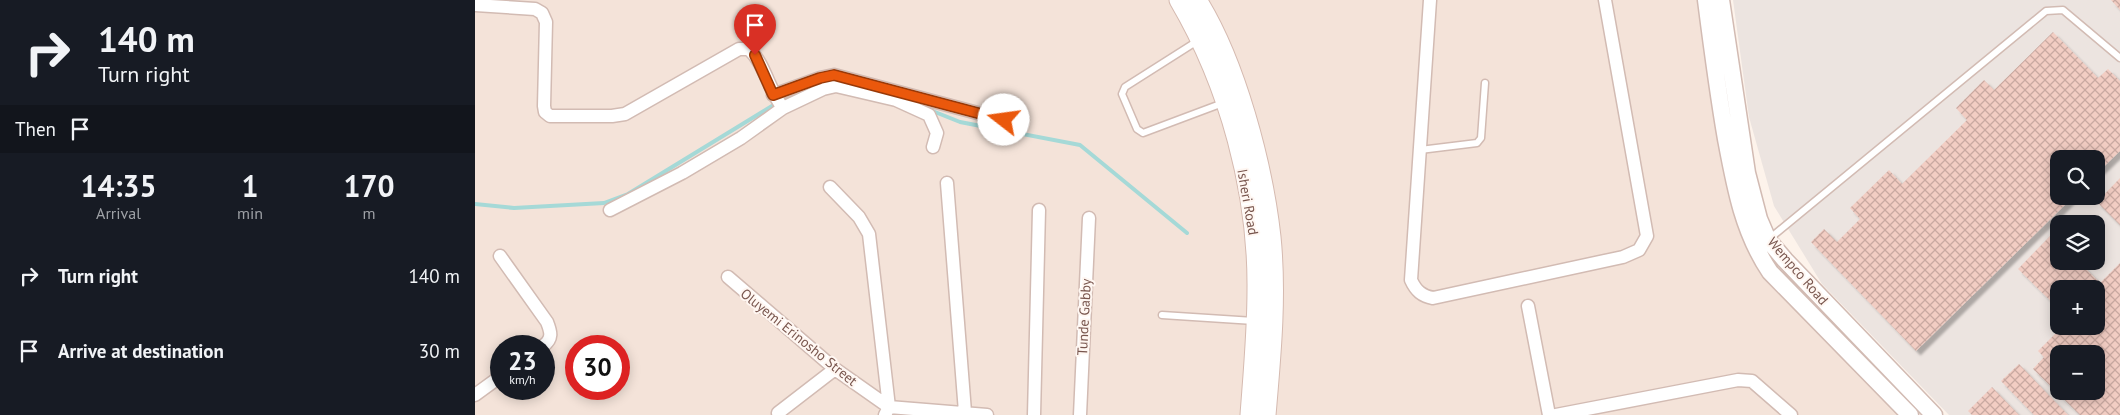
<!DOCTYPE html>
<html lang="en">
<head>
<meta charset="utf-8">
<style>
	body { margin:0; font-family:"PT Sans",sans-serif; background:#242831; color:#f1f3f6; height:100vh; display:flex; flex-direction:column; font-size:19px; white-space:nowrap }
	* { box-sizing:border-box; margin:0 }
	p { font-size:16px; color:#9ea1a6 }
	.icon { flex:none; width:28px; height:28px; fill:none; stroke:currentColor; stroke-width:2; stroke-linecap:round; stroke-linejoin:round }
	.map { position:relative; flex:1; overflow:hidden }
	.drawer { display:flex; flex-direction:column; background:#171b24; width:475px }
	.drawer>* { flex:none }
	.guide { background:#171b24; color:#f1f3f6; overflow:hidden }
	.fabs { position:absolute; left:1575px; top:150px; display:grid; gap:10px }
	.fabs a { display:grid; place-items:center; width:55px; height:55px; border-radius:10px; background:#171b24; box-shadow:0 2px 12px #0003; font-size:25px }
	.speed { position:absolute; left:15px; top:335px; display:flex; gap:10px; font-size:25px; font-weight:700; text-align:center }
	.speed>* { display:grid; place-content:center; width:65px; height:65px; border-radius:50%; background:#171b24; box-shadow:0 2px 12px #0003; line-height:1 }
	.speed small { font-size:12px; font-weight:400 }
	.speed .limit { border:8px solid #d22; background:#fff; color:#111 }
	.pin { position:absolute; display:grid; place-items:center; width:42px; height:42px; color:#fff; margin:-51px -21px; border-radius:50% 50% 50% 0; rotate:-45deg; box-shadow:0 0 5px #0007 }
	.pin .icon { rotate:45deg }
	.me { position:absolute; width:55px; margin:-28px; rotate:285deg; stroke-linejoin:round; filter:drop-shadow(0 0 4px #0008) }
	.turn { display:flex; align-items:center; gap:18px; height:105px; padding:0 15px; font-size:22px }
	.turn .icon { width:65px; height:65px; stroke-width:2.5 }
	.turn b { display:block; font-size:35px; line-height:42px }
	.then { display:flex; align-items:center; height:48px; padding:0 15px; background:#0003; gap:10px; font-size:19px }
	.eta { display:flex; justify-content:space-evenly; align-items:center; height:85px; text-align:center }
	.eta b { font-size:30px; font-weight:600; line-height:35px }
	ul { padding:0; list-style:none }
	li { display:flex; align-items:center; gap:15px; height:75px; padding:0 15px }
	li div { flex:1 }
	li b { display:block; font-size:19px }
	li em { font-style:normal }
	main { display:flex; flex:1; min-height:0 }
	.map>svg:first-child { display:block }
</style>
</head>
<body>
<main>
<section class="drawer">
<div class="guide">
<div class="turn"><svg class="icon" aria-label="right" viewBox="0 0 24 24"><path d="M7 20v-9h11M14 6l5 5-5 5"/></svg><div><b>140 m</b>Turn right</div></div>
<div class="then">Then<svg class="icon" aria-label="arrive" viewBox="0 0 24 24"><path d="M6 21V4h12l-3 4 3 4H6"/></svg></div>
</div>
<div class="eta">
<div><b>14:35</b><p>Arrival</p></div>
<div><b>1</b><p>min</p></div>
<div><b>170</b><p>m</p></div>
</div>
<ul>
<li><svg class="icon" aria-label="right" viewBox="0 0 24 24"><path d="M7 20v-9h11M14 6l5 5-5 5"/></svg><div><b>Turn right</b></div><em>140 m</em></li>
<li><svg class="icon" aria-label="arrive" viewBox="0 0 24 24"><path d="M6 21V4h12l-3 4 3 4H6"/></svg><div><b>Arrive at destination</b></div><em>30 m</em></li>
</ul>
</section>
<div class="map">
<svg width="1645" height="415" viewBox="0 0 1645 415">
	<defs>
		<pattern id="building-cross-hatch" width="8" height="8" patternUnits="userSpaceOnUse" patternTransform="scale(1.25)"><rect width="8" height="8" fill="#f2cdc3"/><path d="M0 0l8 8M0 8l8-8" fill="none" stroke="#c9a9a1"/></pattern>
		<filter id="shadow"><feDropShadow dx="4.5" dy="4.5" stdDeviation="1" flood-color="#0004"/></filter>
	</defs>
	<rect width="100%" height="100%" fill="#fdf3eb"/>
	<!-- residential -->
	<path fill="#f4e3d9" fill-rule="evenodd" d="M0,0H1226L1279,258L1329,319L1423,415H0ZM26,346H69V389H26ZM101,346H144V389H101Z"/>
	<!-- industrial -->
	<path fill="#ece4e0" fill-rule="evenodd" d="M1258,0H1645V415H1474L1347,284L1299,206L1274,117ZM1584,159H1621V196H1584ZM1584,224H1621V261H1584ZM1584,289H1621V326H1584ZM1584,354H1621V391H1584Z"/>
	<g fill="none" stroke-linecap="round" stroke-linejoin="round">
		<!-- stream -->
		<path stroke="#a5d9d7" stroke-width="4" d="M455,110L485,122L605,145L712,233
			M0,204L39,208L129,203L153,194L310,98L334,88"/>
	</g>
	<!-- building -->
	<path fill="url(#building-cross-hatch)" fill-rule="evenodd" filter="url(#shadow)" d="M1636,0H1645V10Z
		M1578,32L1623,78L1633,69L1645,81V151L1621,174V159H1584V196H1599L1441,351L1336,242L1349,229L1362,242L1385,219L1375,208L1414,170L1427,184L1492,120L1481,108L1509,80L1519,90Z
		M1645,178V225L1622,202Z
		M1576,235L1584,242V261H1603L1625,283L1645,263V415H1605L1558,369L1569,357L1563,351L1588,326H1621V289H1584V309L1543,269ZM1584,354H1621V391H1584Z
		M1544,364L1593,415H1559L1526,381Z
		M1517,387L1544,415H1497L1493,411Z"/>
	<g fill="none" stroke-linecap="round" stroke-linejoin="round">
		<!-- service casing -->
		<g stroke="#d2bbb3" stroke-width="9">
			<path id="service" d="M724,40L650,87L647,94L662,129L668,133L748,103
				M945,150L1002,143L1006,138L1010,83
				M1294,239L1571,11L1588,10L1645,58
				M687,315L779,321"/>
		</g>
		<!-- minor casing -->
		<g stroke="#d2bbb3" stroke-width="15">
			<path id="minor" d="M955,0L936,280C941,291 947,296 958,298L1148,257L1164,250L1172,236L1130,0
				M0,5L60,9L67,13L71,22L69,106L70,112L75,116H137L150,114L264,49H274C290,64 294,91 308,108
				M298,95L345,78L359,75L529,120
				M472,183L490,412
				M355,187L384,217L394,234L414,407L410,415
				M135,210L207,173L266,138L308,108L348,89L361,86L421,100L454,115L462,133L458,147
				M25,256L72,322C76,332 78,339 68,346
				M253,277L360,369L414,407L512,415
				M1053,306L1074,415
				M0,395L26,376
				M303,413L360,369
				M559,415L564,210
				M605,415L614,218
				M1081,415L1263,380L1277,381L1316,415"/>
		</g>
		<!-- tertiary casing -->
		<g stroke="#d2bbb3" stroke-width="19">
			<path id="tertiary" d="M1231,0C1237,47 1243,93 1251,139C1260,187 1268,232 1295,272L1435,415
				M1246,0L1272,173L1284,219L1293,240L1310,260L1459,415"/>
		</g>
		<!-- secondary casing -->
		<g stroke="#d5bab0" stroke-width="21">
			<path id="secondary" d="M704,0C754,85 783,191 782,290C782,332 778,374 775,415
				M722,0C761,62 788,165 796,237C802,296 796,357 791,415"/>
		</g>
		<!-- service -->
		<use href="#service" stroke="#fff" stroke-width="6"/>
		<!-- minor -->
		<use href="#minor" stroke="#fff" stroke-width="12"/>
		<!-- tertiary -->
		<use href="#tertiary" stroke="#fff" stroke-width="16"/>
		<!-- secondary -->
		<use href="#secondary" stroke="#fff" stroke-width="19"/>
	</g>
	<g fill="none" stroke-linecap="round" stroke-linejoin="round">
		<!-- route casing -->
		<g stroke="#983908" stroke-width="12">
			<path id="route" d="M280,55L298,95L345,78L359,75L529,120"/>
		</g>
		<!-- route -->
		<use href="#route" stroke="#ea580c" stroke-width="9"/>
	</g>
	<g text-anchor="middle" dominant-baseline="central" stroke-width="4" stroke-linejoin="round" paint-order="stroke">
		<!-- street labels -->
		<g font-size="14" fill="#78554d" stroke="#fff7f2">
			<text transform="translate(773 202) rotate(80)">Isheri Road</text>
			<text transform="translate(1323 271) rotate(49)">Wempco Road</text>
			<text transform="translate(609 317) rotate(-87)">Tunde Gabby</text>
			<text transform="translate(324 337) rotate(39)">Oluyemi Erinosho Street</text>
		</g>
	</g>
</svg>
<div class="fabs">
<a><svg class="icon" aria-label="search" viewBox="0 0 24 24"><circle cx="10" cy="10" r="6"/><path d="M15 15l6 6"/></svg></a>
<a><svg class="icon" aria-label="layers" viewBox="0 0 24 24"><path d="M12 4l9 5-9 5-9-5zM3 14l9 5 9-5"/></svg></a>
<a>+</a>
<a>−</a>
</div>
<div class="speed"><div>23<small>km/h</small></div><div class="limit">30</div></div>
<div class="pin" style="left:280px;top:55px;background:#d93025"><svg class="icon" aria-label="arrive" viewBox="0 0 24 24"><path d="M6 21V4h12l-3 4 3 4H6"/></svg></div>
<svg class="me" style="left:529px;top:120px" viewBox="-20 -20 40 40"><circle r="19" fill="#fff"/><path d="M0-13L10 11 0 6-10 11z" fill="#ea580c"/></svg>
</div>
</main>
</body>
</html>
